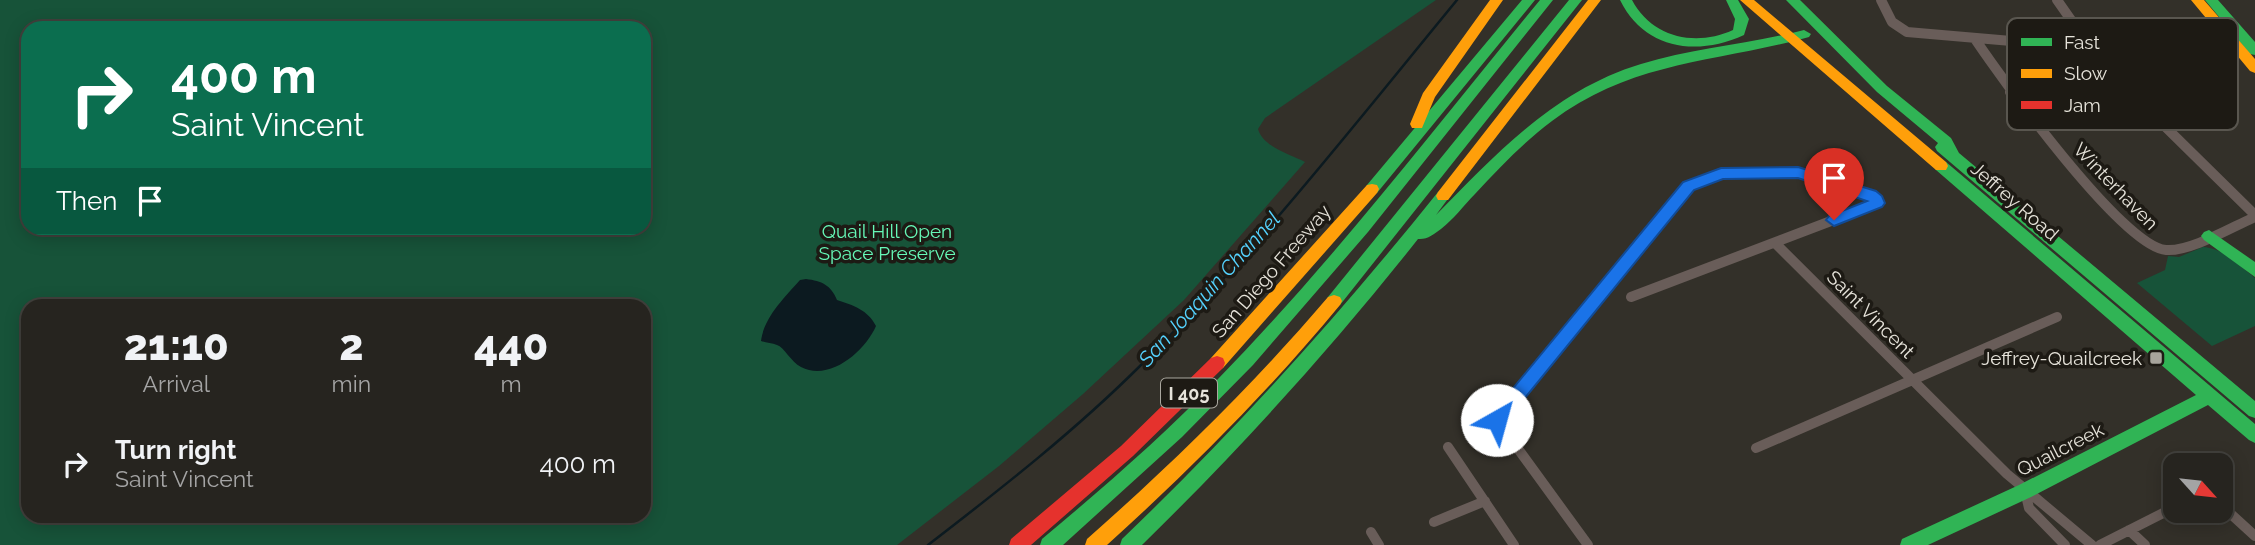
<!DOCTYPE html>
<html lang="en">
<head>
<meta charset="utf-8">
<style>
	body { margin:0; font-family:Raleway,sans-serif; background:#32302c; color:#f1f3f6; height:100vh; display:flex; flex-direction:column; font-size:26px; white-space:nowrap }
	* { box-sizing:border-box; margin:0 }
	p { font-size:23px; color:#a4a4a4 }
	.icon { flex:none; width:38px; height:38px; fill:none; stroke:currentColor; stroke-width:2; stroke-linecap:round; stroke-linejoin:round }
	.map { position:relative; flex:1; overflow:hidden }
	.side { position:absolute; left:21px; top:299px; width:630px; height:224px; display:flex; flex-direction:column; background:#26241f; border-radius:21px; box-shadow:0 4px 18px #0003,0 0 0 2px #42413d }
	.side>* { flex:none }
	.hud { position:absolute; left:21px; top:21px; width:630px; height:214px; border-radius:21px; box-shadow:0 4px 18px #0003,0 0 0 2px #42413d; background:#0b6e4f; color:#fff; overflow:hidden }
	.needle { width:46px; rotate:117deg }
	.buttons { position:absolute; left:2163px; top:453px; display:grid; gap:14px }
	.buttons a { display:grid; place-items:center; width:70px; height:70px; border-radius:14px; background:#26241f; box-shadow:0 4px 18px #0003,0 0 0 2px #42413d; font-size:35px }
	.pin { position:absolute; display:grid; place-items:center; width:60px; height:60px; color:#fff; margin:-72px -30px; border-radius:50% 50% 50% 0; rotate:-45deg; box-shadow:0 0 7px #0007 }
	.pin .icon { rotate:45deg }
	.me { position:absolute; width:77px; margin:-38px; rotate:38deg; stroke-linejoin:round; filter:drop-shadow(0 0 5px #0008) }
	.turn { display:flex; align-items:center; gap:24px; height:147px; padding:0 35px; font-size:32px }
	.turn .icon { width:91px; height:91px; stroke-width:2.5 }
	.turn b { display:block; font-size:49px; line-height:60px }
	.then { display:flex; align-items:center; height:66px; padding:0 35px; background:#0003; gap:14px; font-size:26px }
	.eta { display:flex; justify-content:space-evenly; align-items:center; height:119px; text-align:center }
	.eta b { font-size:42px; font-weight:800; line-height:49px }
	ul { padding:0; list-style:none }
	li { display:flex; align-items:center; gap:21px; height:91px; padding:0 35px }
	li div { flex:1 }
	li b { display:block; font-size:26px }
	li em { font-style:normal }
	.map>svg:first-child { display:block }
</style>
</head>
<body>
<div class="map">
<svg width="2255" height="545" viewBox="0 0 2255 545">
	<rect width="100%" height="100%" fill="#333029"/>
	<!-- green -->
	<path fill="#175339" fill-rule="evenodd" d="M0,0H1436L1265,118L1258,129C1263,147 1290,154 1305,162L1184,300L1083,394L999,466L897,545H0ZM28,28H644V228H28ZM28,306H644V516H28Z
		M2203,247C2223,248 2240,266 2255,278V326L2212,346L2137,283L2165,270L2168,256L2179,257Z"/>
	<!-- water -->
	<path fill="#0c1a20" d="M806,279C822,281 831,285 837,300C853,305 868,310 876,326C865,351 830,382 801,367C791,362 784,347 777,345C772,343 766,343 761,341C764,317 785,297 800,280Z"/>
	<g fill="none" stroke-linecap="round" stroke-linejoin="round">
		<!-- stream -->
		<path stroke="#0c1a20" stroke-width="2.5" d="M928,545C1002,488 1076,430 1142,364C1256,251 1355,124 1457,0"/>
		<!-- street -->
		<path stroke="#695d59" stroke-width="10" d="M1881,0L1892,22L1907,32L2023,42L2072,45L2081,43L2083,37L2057,0
			M1975,39C2002,79 2123,247 2166,250C2190,252 2232,227 2255,217
			M2010,92L2123,93L2134,96L2255,215
			M1775,243L2007,474L2092,545
			M1448,447L1514,545
			M1756,448L2057,317
			M2025,491L2029,508L2065,545
			M2221,505L2255,536
			M1434,522L1485,501
			M2129,530L2145,545
			M1371,532L1379,545
			M1588,545L1497,420L1688,186L1721,173H1798L1870,195L1877,200L1873,205L1631,297
			M2100,545L2175,507"/>
		<!-- fast -->
		<path fill="#30b455" fill-rule="evenodd" d="M1522,0H1535L1377,193H1367L1365,189L1367,185Z
			M1540,0H1553L1368,232L1253,365L1182,437L1063,545H1040L1042,539C1103,488 1163,436 1218,379C1334,260 1435,128 1540,0Z
			M1569,0H1582L1340,305H1328L1326,301L1328,297Z
			M1620,0H1632C1652,38 1696,47 1733,30L1735,19L1726,0H1738L1749,19L1744,35C1696,57 1644,49 1620,0Z
			M1786,0H1800L1887,86L1951,138L1959,153L2255,401V418L2249,416L1937,151L1935,147L1938,143L1877,92Z
			M2205,0H2218L2255,42V55L2250,54Z
			M1804,30L1811,34L1809,37C1716,63 1634,60 1552,121C1524,142 1499,168 1475,194C1464,205 1454,219 1441,229C1434,234 1427,240 1418,239C1333,347 1240,449 1142,545H1120L1122,539C1236,430 1340,314 1438,192L1443,190L1450,196L1436,215C1497,153 1555,90 1641,64C1694,48 1750,44 1804,30Z
			M1941,161L1946,162L2255,424V443L2249,440L2208,405L2031,497L1928,545H1900L1902,539L2019,485L2196,395L1936,170L1934,166L1936,162Z
			M2209,230L2255,262V277L2204,240L2201,236L2204,232Z"/>
		<!-- slow -->
		<path fill="#ff9f0a" fill-rule="evenodd" d="M1490,0H1503L1435,97L1422,128H1412L1410,124L1423,93Z
			M1588,0H1601L1448,200H1438L1436,196L1438,192Z
			M1740,0H1754L1946,162L1948,166L1946,170H1936Z
			M2191,0H2204L2255,59V73L2250,71Z
			M1372,184L1377,185L1379,189L1377,193L1223,368L1217,370L1211,368L1209,363L1211,358L1367,185Z
			M1334,295L1340,297L1342,301L1340,305C1268,392 1190,470 1107,545H1085L1087,539C1173,463 1254,384 1328,297Z"/>
		<!-- jam -->
		<path fill="#e5322d" fill-rule="evenodd" d="M1217,356L1223,358L1225,363L1223,368L1133,456L1031,545H1009L1011,539L1121,446L1211,358Z"/>
	</g>
	<!-- route -->
	<path fill="#1a73e8" stroke="#114b97" stroke-width="2" d="M1798,167L1876,191L1882,196L1885,203L1882,207L1834,226L1826,220L1829,216L1867,201L1798,178L1723,179L1694,190L1503,425L1497,427L1491,425L1488,420L1491,415L1683,182L1721,168Z"/>
	<!-- markers -->
	<rect fill="#a7a49c" stroke="#1d1a14" stroke-width="2.5" x="2149" y="351" width="14" height="14" rx="3.5"/>
	<g text-anchor="middle" dominant-baseline="central" stroke-width="7" stroke-linejoin="round" paint-order="stroke">
		<!-- shield labels -->
		<rect fill="#1d1a14" stroke="#aaa79f" stroke-width="2" x="1161" y="378.5" width="56" height="29" rx="5"/>
		<g font-size="18" font-weight="bold" fill="#e6e3da">
			<text x="1189" y="393">I 405</text>
		</g>
		<!-- street labels -->
		<g font-size="19" fill="#e6e3da" stroke="#1d1a14">
			<text transform="translate(2116 186) rotate(46)">Winterhaven</text>
			<text transform="translate(2015 201) rotate(41)">Jeffrey Road</text>
			<text transform="translate(1271 271) rotate(-49)">San Diego Freeway</text>
			<text transform="translate(1871 314) rotate(45)">Saint Vincent</text>
			<text transform="translate(2060 449) rotate(-27)">Quailcreek</text>
		</g>
		<!-- park labels -->
		<g font-size="19" fill="#66f8b7" stroke="#1d1a14">
			<text x="887" y="231">Quail Hill Open<tspan x="887" dy="22">Space Preserve</tspan></text>
		</g>
		<!-- poi labels -->
		<g font-size="19" fill="#e6e3da" stroke="#1d1a14" text-anchor="end">
			<text x="2142" y="358">Jeffrey-Quailcreek</text>
		</g>
		<!-- water labels -->
		<g font-size="21" font-style="italic" fill="#55d2fe" stroke="#1d1a14">
			<text transform="translate(1209 289) rotate(-48)">San Joaquin Channel</text>
		</g>
	</g>
	<!-- legend -->
	<rect x="2007" y="18" width="231" height="112" rx="10" fill="#1d1a14" stroke="#59564f" stroke-width="2"/>
	<rect x="2021" y="38" width="31" height="8" fill="#30b455"/>
	<rect x="2021" y="69" width="31" height="9" fill="#ff9f0a"/>
	<rect x="2021" y="101" width="31" height="8" fill="#e5322d"/>
	<g font-size="19" fill="#e6e3da">
		<text x="2064" y="49">Fast</text>
		<text x="2064" y="80">Slow</text>
		<text x="2064" y="112">Jam</text>
	</g>
</svg>
<div class="buttons">
<a><svg class="needle" viewBox="-14 -14 28 28"><path d="M0-13l5 13h-10z" fill="#e53935"/><path d="M0 13l5-13h-10z" fill="#a4a4a4"/></svg></a>
</div>
<div class="pin" style="left:1834px;top:220px;background:#d93025"><svg class="icon" aria-label="arrive" viewBox="0 0 24 24"><path d="M6 21V4h12l-3 4 3 4H6"/></svg></div>
<svg class="me" style="left:1497px;top:420px" viewBox="-20 -20 40 40"><circle r="19" fill="#fff"/><path d="M0-13L10 11 0 6-10 11z" fill="#1a73e8"/></svg>
<div class="hud">
<div class="turn"><svg class="icon" aria-label="right" viewBox="0 0 24 24"><path d="M7 20v-9h11M14 6l5 5-5 5"/></svg><div><b>400 m</b>Saint Vincent</div></div>
<div class="then">Then<svg class="icon" aria-label="arrive" viewBox="0 0 24 24"><path d="M6 21V4h12l-3 4 3 4H6"/></svg></div>
</div>
<section class="side">
<div class="eta">
<div><b>21:10</b><p>Arrival</p></div>
<div><b>2</b><p>min</p></div>
<div><b>440</b><p>m</p></div>
</div>
<ul>
<li><svg class="icon" aria-label="right" viewBox="0 0 24 24"><path d="M7 20v-9h11M14 6l5 5-5 5"/></svg><div><b>Turn right</b><p>Saint Vincent</p></div><em>400 m</em></li>
</ul>
</section>
</div>
</body>
</html>
